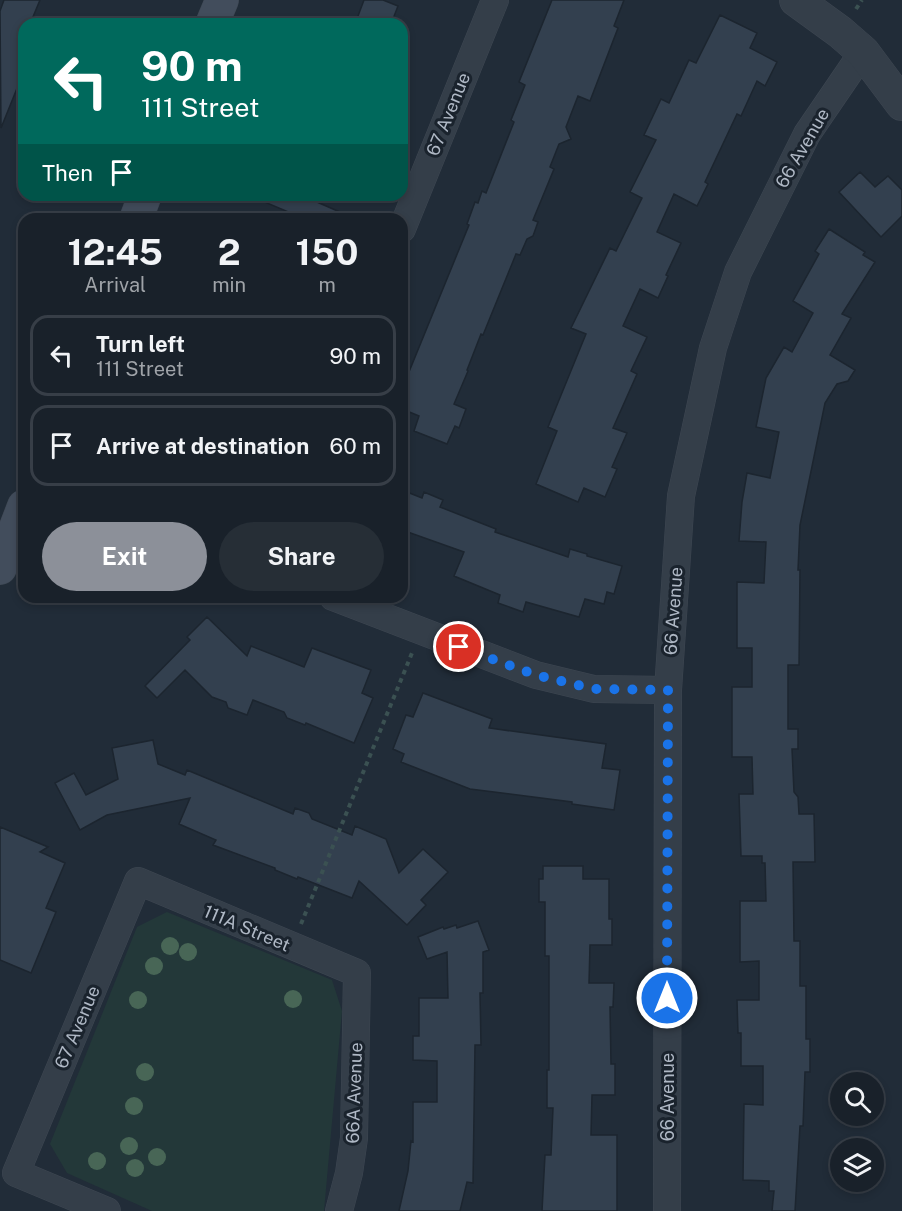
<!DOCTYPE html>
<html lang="en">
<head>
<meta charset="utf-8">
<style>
	body { margin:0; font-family:"Public Sans",sans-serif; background:#262e36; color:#f1f3f6; height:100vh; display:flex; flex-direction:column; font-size:22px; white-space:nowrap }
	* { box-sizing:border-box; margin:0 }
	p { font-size:20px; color:#9fa3a8 }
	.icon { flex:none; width:33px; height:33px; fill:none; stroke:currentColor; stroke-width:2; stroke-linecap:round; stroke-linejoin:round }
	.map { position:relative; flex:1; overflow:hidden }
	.drawer { position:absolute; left:18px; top:213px; width:390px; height:390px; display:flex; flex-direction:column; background:#19212a; border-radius:18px; box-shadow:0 3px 9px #0003,0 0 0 2px #373e47 }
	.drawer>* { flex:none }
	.guide { position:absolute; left:18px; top:18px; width:390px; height:183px; border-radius:18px; box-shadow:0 3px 9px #0003,0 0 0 2px #373e47; background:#00695c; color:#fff; overflow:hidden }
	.tools { position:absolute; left:830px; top:1072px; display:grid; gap:12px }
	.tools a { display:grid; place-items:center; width:54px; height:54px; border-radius:50%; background:#19212a; box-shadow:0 3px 9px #0003,0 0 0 2px #373e47; font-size:30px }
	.pin { position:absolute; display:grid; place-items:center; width:51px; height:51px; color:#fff; margin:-26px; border:3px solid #fff; border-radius:50%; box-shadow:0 2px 6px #0007 }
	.me { position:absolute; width:66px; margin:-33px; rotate:0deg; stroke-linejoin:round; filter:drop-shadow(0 0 4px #0008) }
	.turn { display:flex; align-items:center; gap:21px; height:126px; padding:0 24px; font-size:27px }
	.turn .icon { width:78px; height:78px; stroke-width:2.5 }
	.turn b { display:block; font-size:42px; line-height:51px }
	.then { display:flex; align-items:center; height:57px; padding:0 24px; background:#0003; gap:12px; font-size:22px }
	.eta { display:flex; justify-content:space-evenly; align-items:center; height:102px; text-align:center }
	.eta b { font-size:36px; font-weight:700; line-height:42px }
	.action { display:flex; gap:12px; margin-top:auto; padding:12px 24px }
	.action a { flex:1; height:69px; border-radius:36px; background:#8c9099; color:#fff; font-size:24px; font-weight:700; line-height:69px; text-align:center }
	.action a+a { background:#262e36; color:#f1f3f6 }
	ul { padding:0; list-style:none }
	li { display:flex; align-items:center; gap:18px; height:81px; margin:0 12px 9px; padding:0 12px; border:3px solid #373e47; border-radius:18px }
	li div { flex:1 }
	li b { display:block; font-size:22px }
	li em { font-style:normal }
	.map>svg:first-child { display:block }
</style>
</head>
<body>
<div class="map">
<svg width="902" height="1211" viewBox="0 0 902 1211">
	<rect width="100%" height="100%" fill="#212c38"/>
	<!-- green -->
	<path fill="#233839" d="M167,912L332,980L342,1011L324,1211H152L67,1173L50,1144L137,927Z"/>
	<!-- building -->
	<path fill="#33404f" stroke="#1c252f" stroke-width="1.5" d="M4,0H40L30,24H24V71L1,128L0,11Z
		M364,0H383L398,6L391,24H355Z
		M552,0H624L614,26L618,28L590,101L578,96L566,127L571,139L559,144L550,167L554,169L533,220L538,222L533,236L527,239L520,255L516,254L483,335L481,334L467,370L468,371L454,404L466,409L459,428L455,426L447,444L414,431L419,416L402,409V389L469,225L467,224L475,202L478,203L482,191L486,193L514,122L511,120L525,85L519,82Z
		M720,15L757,33L750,48L777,62L765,86L757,81L741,116L737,114L705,182L708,184L697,206L674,194L657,232L681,243L666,275L668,276L658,298L640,289L623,326L647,337L631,371L637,374L613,428L627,433L612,467L617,469L605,497L584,488L578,502L536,484L557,431L548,427L586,334L571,328L610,248L616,251L642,198L630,192L656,140L644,135L661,99L669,103L689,60L696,63Z
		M860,172L875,187L888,176L902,190V216L881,237L839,192Z
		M248,195H320L317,202L356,219H305Z
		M829,229L865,252L863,255L875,262L842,314L851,318L830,355L855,370L848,381L837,384L825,403L800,525L798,570H800L799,665H788V729H798V749H792L794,792L798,797L799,814H814L815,862H793L794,941H800V986H806V1039H810V1072H805L803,1126H800L795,1211H772L774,1191H769V1181L743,1180L744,1104L763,1105V1066H741V1033H738L737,1000H759V961L740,962V901H766L765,863H762V856H741L739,794H753L752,757H732V687H752V648H737V582L764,583L766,542L739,541L742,502L747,473L770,478L779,432L756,427L766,378L784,347L792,352L813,313L793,301L819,254L815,251Z
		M402,490L422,498L424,492L443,500L440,507L496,529L495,532L568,557L570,549L587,554V556L622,566L614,594L607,592L604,604L585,599L579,617L526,602L523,612L498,603L500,595L454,576L464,552L402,530Z
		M207,617L247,656L251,646L304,667L312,648L371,670L362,693L373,698L354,743L306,723L305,725L287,718L284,712L253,700L247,715L228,708L226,702L212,697L185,670L157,698L145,686L190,640L187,637Z
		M423,693L492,719L489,728L606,744L602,768L620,770L614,810L572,804V802L470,789L401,762L404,754L393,749L406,715L413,717Z
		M153,740L158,764L185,775L187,770L293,814L295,808L309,813L312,819L352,835L355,826L386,839L399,873L423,849L448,872L421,900L426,905L407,925L359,881L352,898L298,877L297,879L275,870V868L213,845L216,840L179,824L190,798L107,815L80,830L55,783L74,773L86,795L118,779L112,748Z
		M0,827L48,847L40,852L65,863L46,908L56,912L31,973L0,960Z
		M543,866H583V879H609V919H612V945H590L589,983H614L613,1007H610L611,1064H615V1095H592L591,1135H617V1211H542L545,1155H551L553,1108H547V1070H549V956H545V902H539V879H543Z
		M478,921L489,950L483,952V993H480L481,1045H475L473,1183L467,1182L460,1211H399L408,1171L411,1141L413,1142V1102H437V1061L413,1060V1036H419V998H448L447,952L427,959L418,937L443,927L444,929L456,925L457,928Z"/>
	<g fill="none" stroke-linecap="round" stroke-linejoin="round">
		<!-- minor casing -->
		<g stroke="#3e4752" stroke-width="28">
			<path id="minor" d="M402,229L495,0
				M333,597L536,675L594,689L668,690
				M107,1211L16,1173L138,881L357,973L354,1138L349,1173L339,1211
				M667,1211L668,690L681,496L713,348L738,272L807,134L863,52"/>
		</g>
		<!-- tertiary casing -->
		<g stroke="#3e4752" stroke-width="34">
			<path id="tertiary" d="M796,0L840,32L863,52L902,104"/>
		</g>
		<!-- secondary casing -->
		<g stroke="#3e4752" stroke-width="34">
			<path id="secondary" d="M212,24L222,0
				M136,219L145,195
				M0,568L24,506"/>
		</g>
		<!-- path -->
		<path stroke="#3b5152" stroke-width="4" stroke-dasharray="4.5 4.5" stroke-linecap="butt" d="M856,9L862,0
			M301,924L412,653"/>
		<!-- minor -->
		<use href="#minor" stroke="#343e49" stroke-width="27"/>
		<!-- tertiary -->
		<use href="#tertiary" stroke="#343e49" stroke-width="33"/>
		<!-- secondary -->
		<use href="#secondary" stroke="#424d5c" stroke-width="33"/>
	</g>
	<!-- trees -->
	<g fill="#486656">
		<circle cx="170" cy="946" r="9"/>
		<circle cx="188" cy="952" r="9"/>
		<circle cx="154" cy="966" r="9"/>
		<circle cx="293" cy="999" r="9"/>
		<circle cx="138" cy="1000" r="9"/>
		<circle cx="145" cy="1072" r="9"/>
		<circle cx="134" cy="1106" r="9"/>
		<circle cx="129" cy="1146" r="9"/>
		<circle cx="157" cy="1157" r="9"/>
		<circle cx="97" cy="1161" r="9"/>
		<circle cx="135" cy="1168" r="9"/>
	</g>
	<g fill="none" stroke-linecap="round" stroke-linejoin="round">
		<!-- route -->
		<path stroke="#1a73e8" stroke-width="10" stroke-dasharray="0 18" d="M459,647L536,675L594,689L668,690L667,998"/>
	</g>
	<g text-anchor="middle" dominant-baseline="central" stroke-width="6" stroke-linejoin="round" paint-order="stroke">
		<!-- street labels -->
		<g font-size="18" fill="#afb8c5" stroke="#1a232d">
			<text transform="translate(448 114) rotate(-68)">67 Avenue</text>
			<text transform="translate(802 148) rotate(-60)">66 Avenue</text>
			<text transform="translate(673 611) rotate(-86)">66 Avenue</text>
			<text transform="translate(247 928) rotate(23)">111A Street</text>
			<text transform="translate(77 1027) rotate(-67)">67 Avenue</text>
			<text transform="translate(354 1093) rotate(-88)">66A Avenue</text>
			<text transform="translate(667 1097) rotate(-90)">66 Avenue</text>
		</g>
	</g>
</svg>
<div class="tools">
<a><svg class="icon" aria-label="search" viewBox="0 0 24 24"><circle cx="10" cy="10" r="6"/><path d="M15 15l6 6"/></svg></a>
<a><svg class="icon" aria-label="layers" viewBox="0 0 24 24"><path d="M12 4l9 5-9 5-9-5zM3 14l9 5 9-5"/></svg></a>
</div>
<div class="pin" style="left:459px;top:647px;background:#d93025"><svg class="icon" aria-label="arrive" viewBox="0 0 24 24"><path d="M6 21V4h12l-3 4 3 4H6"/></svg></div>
<svg class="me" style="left:667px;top:998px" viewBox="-20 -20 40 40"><circle r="17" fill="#1a73e8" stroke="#fff" stroke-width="3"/><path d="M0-11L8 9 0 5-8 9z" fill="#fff"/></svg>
<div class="guide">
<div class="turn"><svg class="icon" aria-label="left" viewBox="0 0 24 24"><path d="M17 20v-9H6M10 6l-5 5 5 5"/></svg><div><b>90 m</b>111 Street</div></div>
<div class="then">Then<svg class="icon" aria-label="arrive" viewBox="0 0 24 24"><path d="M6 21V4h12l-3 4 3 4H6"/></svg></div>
</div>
<section class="drawer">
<div class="eta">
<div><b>12:45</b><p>Arrival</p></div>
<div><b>2</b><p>min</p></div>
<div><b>150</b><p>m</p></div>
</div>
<ul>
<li><svg class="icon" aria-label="left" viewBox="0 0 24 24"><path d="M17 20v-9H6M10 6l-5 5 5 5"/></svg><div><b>Turn left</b><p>111 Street</p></div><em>90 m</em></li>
<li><svg class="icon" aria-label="arrive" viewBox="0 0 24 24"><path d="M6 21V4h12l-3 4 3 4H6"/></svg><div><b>Arrive at destination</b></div><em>60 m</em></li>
</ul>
<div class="action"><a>Exit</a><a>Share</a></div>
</section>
</div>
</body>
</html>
